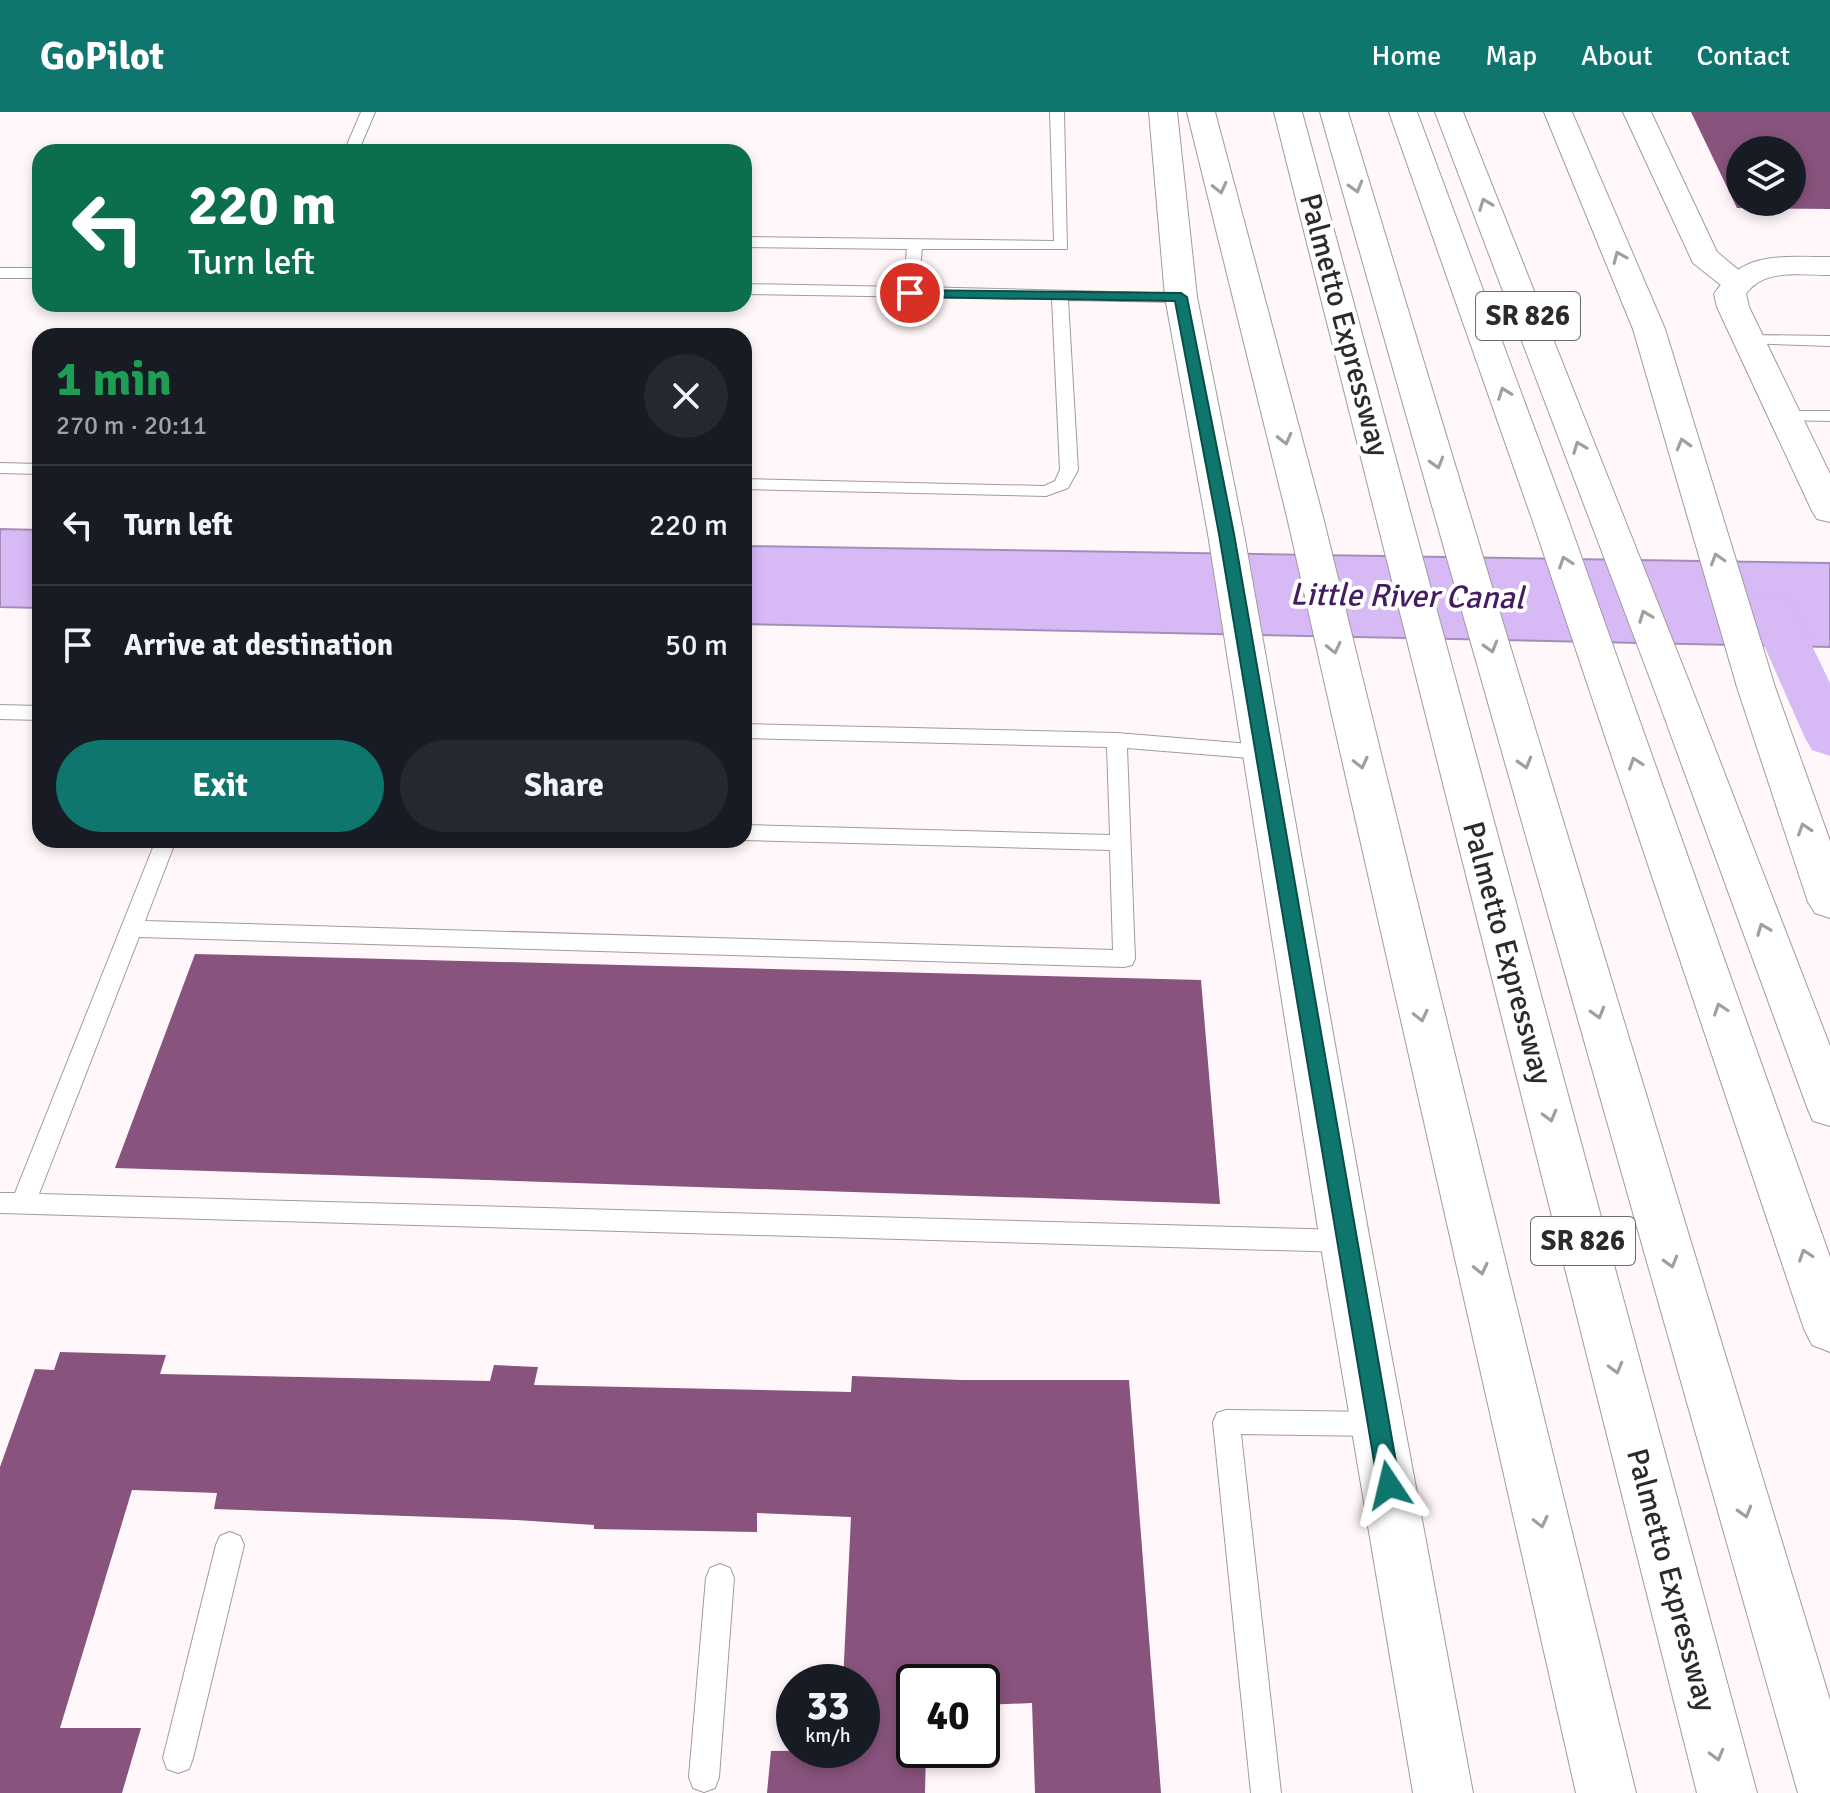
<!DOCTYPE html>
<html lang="en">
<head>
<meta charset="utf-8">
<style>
	body { margin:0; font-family:Signika,sans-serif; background:#242831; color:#f1f3f6; height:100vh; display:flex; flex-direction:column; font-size:30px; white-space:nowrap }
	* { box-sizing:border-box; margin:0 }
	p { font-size:26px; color:#9ea1a6 }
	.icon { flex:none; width:44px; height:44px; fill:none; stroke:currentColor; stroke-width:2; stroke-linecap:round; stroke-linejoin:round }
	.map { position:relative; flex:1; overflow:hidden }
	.sheet { position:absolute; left:32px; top:216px; width:720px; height:520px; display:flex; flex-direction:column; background:#171b24; border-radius:24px; box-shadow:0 4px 12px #0003 }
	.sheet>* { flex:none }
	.banner { position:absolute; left:32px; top:32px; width:720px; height:168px; border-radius:24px; box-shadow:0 4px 12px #0003; background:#0b6e4f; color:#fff; overflow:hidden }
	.tools { position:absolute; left:1726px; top:24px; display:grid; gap:16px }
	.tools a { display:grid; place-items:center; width:80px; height:80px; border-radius:50%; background:#171b24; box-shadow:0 4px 12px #0003; font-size:40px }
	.speed { position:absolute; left:776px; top:1552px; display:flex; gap:16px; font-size:40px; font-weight:700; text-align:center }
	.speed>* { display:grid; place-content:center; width:104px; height:104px; border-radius:50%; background:#171b24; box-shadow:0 4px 12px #0003; line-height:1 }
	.speed small { font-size:20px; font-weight:400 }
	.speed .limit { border:4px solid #111; border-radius:12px; background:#fff; color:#111 }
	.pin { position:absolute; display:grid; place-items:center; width:68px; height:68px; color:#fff; margin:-34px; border:4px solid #fff; border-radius:50%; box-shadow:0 2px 8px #0007 }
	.me { position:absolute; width:88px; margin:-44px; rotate:350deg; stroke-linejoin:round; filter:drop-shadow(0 0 6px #0008) }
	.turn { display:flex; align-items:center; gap:28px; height:168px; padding:0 24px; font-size:36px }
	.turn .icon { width:104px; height:104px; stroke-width:2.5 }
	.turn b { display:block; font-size:56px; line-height:68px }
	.round { display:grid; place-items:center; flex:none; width:84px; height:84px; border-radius:42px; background:#242831 }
	.overview { display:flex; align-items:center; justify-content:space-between; height:136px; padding:0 24px }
	h1 { font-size:48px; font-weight:700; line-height:60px; color:#1e9e55 }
	.action { display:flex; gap:16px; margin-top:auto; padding:16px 24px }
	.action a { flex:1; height:92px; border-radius:48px; background:#0f766e; color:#fff; font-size:32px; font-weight:700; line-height:92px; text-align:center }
	.action a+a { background:#242831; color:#f1f3f6 }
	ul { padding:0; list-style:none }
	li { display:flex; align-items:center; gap:24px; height:120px; padding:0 24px; border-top:2px solid #363941 }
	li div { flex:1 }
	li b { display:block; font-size:30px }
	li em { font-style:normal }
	header { display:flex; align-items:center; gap:48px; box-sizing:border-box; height:112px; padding:0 40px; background:#0f766e; color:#fff }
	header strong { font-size:38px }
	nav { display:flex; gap:44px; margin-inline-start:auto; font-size:28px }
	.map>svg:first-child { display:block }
</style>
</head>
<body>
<header>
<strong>GoPilot</strong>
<nav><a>Home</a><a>Map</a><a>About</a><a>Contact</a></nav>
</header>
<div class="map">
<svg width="1830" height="1681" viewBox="0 0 1830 1681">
	<rect width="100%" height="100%" fill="#fff7f9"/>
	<!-- water -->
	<path fill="#d7b9f6" stroke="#a48eb9" stroke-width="2" d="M0,417L40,418V496L0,495Z
		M744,434L1830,451V535L744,512Z"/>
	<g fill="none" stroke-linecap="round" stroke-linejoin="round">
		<!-- canal -->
		<path fill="#d7b9f6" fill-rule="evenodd" d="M1772,482L1789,486L1830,571V644L1812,638L1805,626L1748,497L1755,486Z"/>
	</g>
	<!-- building -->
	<path fill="#88537c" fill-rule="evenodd" d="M1691,0H1830V97L1737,96ZM1740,38H1792V90H1740Z
		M195,842L1201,868L1220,1092L115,1056Z
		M60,1240L166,1243L160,1262L490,1269L494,1253L538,1255L534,1273L851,1280L852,1264L961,1268H1129L1161,1681H1035L1032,1591L982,1593V1570H914V1638H926L925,1681H767L771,1639L862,1638V1570H843L851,1405L757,1401V1420L594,1417V1413L516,1408L214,1397L217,1381L132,1378L60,1616H141L122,1681H0V1355L35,1257L54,1258Z"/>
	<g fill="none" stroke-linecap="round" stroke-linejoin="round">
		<!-- service casing -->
		<g stroke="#a29b9d" stroke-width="2">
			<path id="service" d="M361,0H375L358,40H344Z
				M1050,0H1064L1067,137H922L918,175L1187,182L1189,185L1181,190L1068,188L1078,358L1068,376L1046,384L744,377V367L1044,374L1055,369L1060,358L1052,187L744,182V172L903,175L907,137L744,135V125L1054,129Z
				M0,156H40V166H0Z
				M1750,223L1830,224V234L1744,231L1742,228Z
				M1786,299H1830V309L1780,308L1778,304Z
				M0,351L40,352V362L0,361Z
				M0,593L40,594V608L0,607Z
				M744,612L1117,621L1262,633L1272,640L1262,647L1127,636L1135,847L1132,853L1124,855L139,825L39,1082L1345,1118L1354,1121L1357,1129L1354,1137L1345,1140L0,1101V1081H15L156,728H176L145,809L1113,838L1110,738L742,728L744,713L1110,723L1107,635L744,626Z
				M1226,1298L1378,1300L1387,1303L1391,1312L1387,1321L1378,1324L1241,1322L1281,1681H1251L1213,1310L1217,1301Z
				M230,1420L240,1424L244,1433L193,1646L189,1657L178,1661L167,1657L163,1646L216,1433L220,1424Z
				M720,1452L730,1456L734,1466L719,1665L715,1676L704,1680L693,1676L689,1665L706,1466L710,1456Z"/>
		</g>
		<!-- minor casing -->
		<g stroke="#a29b9d" stroke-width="2">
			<path id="minor" d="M1623,0H1651L1717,140L1753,170L1748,177L1737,179L1726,177L1693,151Z"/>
		</g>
		<!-- tertiary casing -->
		<g stroke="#a29b9d" stroke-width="2">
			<path id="tertiary" d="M1149,0H1177L1197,185L1244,422L1370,1129L1473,1681H1413L1320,1129L1208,422L1165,185Z
				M1817,145H1830V163C1803,163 1763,156 1746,182L1749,195L1830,362V410L1817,407L1812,399L1717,195L1714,182C1740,143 1774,144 1817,145Z"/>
		</g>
		<!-- motorway casing -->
		<g stroke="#a29b9d" stroke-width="2">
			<path id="motorway" d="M1187,0H1215L1323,405L1636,1681H1576L1287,405Z
				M1274,0H1302L1757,1681H1697Z
				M1320,0H1348L1830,1588V1681H1798Z
				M1389,0H1417L1568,407L1830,1145V1240L1812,1233L1804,1217L1532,407Z
				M1435,0H1463L1692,577L1830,934V1014L1813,1009L1807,995L1654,577Z
				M1544,0H1572L1665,217L1775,575L1830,729V806L1815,801L1808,790L1737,575L1633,217Z"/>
		</g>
		<!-- service -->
		<use href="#service" fill="#fff" fill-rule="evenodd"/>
		<!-- minor -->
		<use href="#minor" fill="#fff" fill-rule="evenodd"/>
		<!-- tertiary -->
		<use href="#tertiary" fill="#fff" fill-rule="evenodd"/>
		<!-- motorway -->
		<use href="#motorway" fill="#fff" fill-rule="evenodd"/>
	</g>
	<!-- one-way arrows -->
	<defs><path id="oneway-chevron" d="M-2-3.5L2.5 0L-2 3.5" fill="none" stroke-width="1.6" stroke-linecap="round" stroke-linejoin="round" transform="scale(2)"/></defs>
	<g stroke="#a09fa0">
		<use href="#oneway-chevron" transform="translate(1356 75) rotate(74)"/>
		<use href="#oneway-chevron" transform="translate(1220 76) rotate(76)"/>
		<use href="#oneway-chevron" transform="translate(1485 92) rotate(-111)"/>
		<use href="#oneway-chevron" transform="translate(1619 145) rotate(-113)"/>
		<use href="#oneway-chevron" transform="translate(1504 281) rotate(-110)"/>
		<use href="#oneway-chevron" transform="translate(1285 327) rotate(76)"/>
		<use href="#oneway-chevron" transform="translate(1683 332) rotate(-106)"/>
		<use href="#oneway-chevron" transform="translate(1579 335) rotate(-111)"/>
		<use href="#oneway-chevron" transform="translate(1437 351) rotate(74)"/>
		<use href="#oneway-chevron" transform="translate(1717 447) rotate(-107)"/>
		<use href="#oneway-chevron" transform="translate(1565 450) rotate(-109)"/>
		<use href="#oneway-chevron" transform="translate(1645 504) rotate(-111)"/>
		<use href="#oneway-chevron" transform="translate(1491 535) rotate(74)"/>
		<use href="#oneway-chevron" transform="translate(1334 536) rotate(77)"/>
		<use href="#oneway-chevron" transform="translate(1361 651) rotate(77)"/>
		<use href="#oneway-chevron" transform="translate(1525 651) rotate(74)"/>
		<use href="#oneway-chevron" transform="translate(1635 651) rotate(-109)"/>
		<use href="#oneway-chevron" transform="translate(1804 717) rotate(-108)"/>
		<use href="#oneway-chevron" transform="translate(1763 817) rotate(-111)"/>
		<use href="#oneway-chevron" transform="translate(1720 897) rotate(-109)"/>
		<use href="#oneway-chevron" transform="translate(1598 901) rotate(74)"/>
		<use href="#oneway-chevron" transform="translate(1421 904) rotate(77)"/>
		<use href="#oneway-chevron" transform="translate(1550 1004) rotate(75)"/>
		<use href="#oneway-chevron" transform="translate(1805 1143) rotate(-109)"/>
		<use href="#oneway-chevron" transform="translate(1671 1150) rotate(74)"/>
		<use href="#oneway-chevron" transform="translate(1481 1157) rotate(77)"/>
		<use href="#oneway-chevron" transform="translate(1616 1256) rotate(75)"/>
		<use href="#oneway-chevron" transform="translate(1745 1400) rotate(74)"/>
		<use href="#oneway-chevron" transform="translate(1541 1410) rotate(77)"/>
		<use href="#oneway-chevron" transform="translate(1717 1643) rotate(75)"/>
	</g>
	<!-- route -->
	<path fill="#0f766e" stroke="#0a4d48" stroke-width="2" d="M906,178L1181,181L1187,185L1234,422L1400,1373L1397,1381L1389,1384L1381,1381L1378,1373L1219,422L1175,189L910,185L906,184Z"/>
	<g text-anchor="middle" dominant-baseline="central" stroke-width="8" stroke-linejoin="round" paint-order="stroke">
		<!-- shield labels -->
		<g fill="#fff" stroke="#6c6a6b" stroke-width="2">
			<rect x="1476" y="180" width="104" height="48" rx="6"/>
			<rect x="1531" y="1105" width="104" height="48" rx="6"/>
		</g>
		<g font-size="28" font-weight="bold" fill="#2d2a2b">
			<text x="1528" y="204">SR 826</text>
			<text x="1583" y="1129">SR 826</text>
		</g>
		<!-- street labels -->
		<g font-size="30" fill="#2d2a2b" stroke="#fff">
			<text transform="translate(1344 213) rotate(75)">Palmetto Expressway</text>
			<text transform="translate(1507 841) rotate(75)">Palmetto Expressway</text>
			<text transform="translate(1671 1468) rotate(75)">Palmetto Expressway</text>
		</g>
		<!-- water labels -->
		<g font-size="32" font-style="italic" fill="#441c62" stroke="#fff">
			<text transform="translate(1407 484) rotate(1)">Little River Canal</text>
		</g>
	</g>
</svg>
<div class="tools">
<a><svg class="icon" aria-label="layers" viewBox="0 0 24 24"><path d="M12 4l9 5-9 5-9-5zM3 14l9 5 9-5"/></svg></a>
</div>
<div class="speed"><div>33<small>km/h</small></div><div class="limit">40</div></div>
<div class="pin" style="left:910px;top:181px;background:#d93025"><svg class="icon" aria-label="arrive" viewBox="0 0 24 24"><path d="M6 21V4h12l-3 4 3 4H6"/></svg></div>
<svg class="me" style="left:1389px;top:1373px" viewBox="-20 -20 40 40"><path d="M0-17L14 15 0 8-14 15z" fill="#0f766e" stroke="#fff" stroke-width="4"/></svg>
<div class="banner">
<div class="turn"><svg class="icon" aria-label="left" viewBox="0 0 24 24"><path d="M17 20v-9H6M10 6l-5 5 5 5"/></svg><div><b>220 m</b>Turn left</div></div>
</div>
<section class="sheet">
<div class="overview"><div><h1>1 min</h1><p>270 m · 20:11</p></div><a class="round"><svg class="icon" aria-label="close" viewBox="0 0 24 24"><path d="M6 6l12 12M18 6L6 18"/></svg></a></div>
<ul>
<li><svg class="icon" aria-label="left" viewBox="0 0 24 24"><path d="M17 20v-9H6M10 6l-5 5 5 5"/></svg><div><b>Turn left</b></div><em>220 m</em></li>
<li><svg class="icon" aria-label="arrive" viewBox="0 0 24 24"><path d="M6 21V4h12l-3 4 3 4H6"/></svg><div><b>Arrive at destination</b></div><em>50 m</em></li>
</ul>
<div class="action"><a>Exit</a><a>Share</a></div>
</section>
</div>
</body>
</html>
